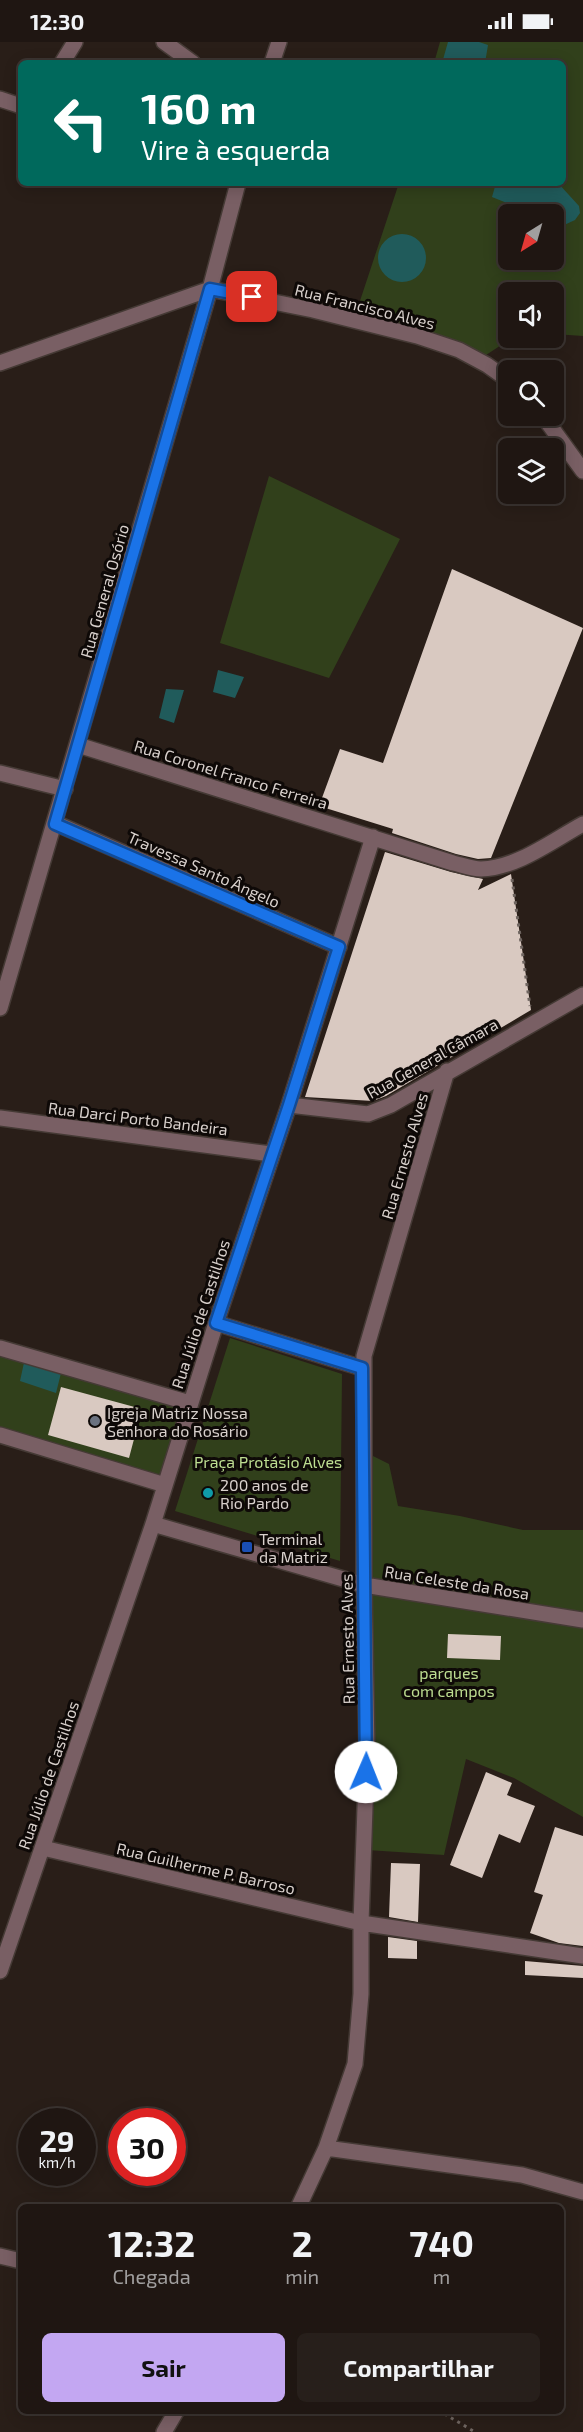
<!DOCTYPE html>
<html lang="pt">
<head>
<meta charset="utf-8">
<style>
	body { margin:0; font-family:"Exo 2",sans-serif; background:#271f1b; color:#f1f3f6; height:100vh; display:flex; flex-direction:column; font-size:22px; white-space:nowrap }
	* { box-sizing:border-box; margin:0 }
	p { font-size:20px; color:#a19f9f }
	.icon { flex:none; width:33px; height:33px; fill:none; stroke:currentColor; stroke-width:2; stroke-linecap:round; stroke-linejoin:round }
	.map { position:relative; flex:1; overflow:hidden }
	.side { position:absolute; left:18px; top:2162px; width:546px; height:210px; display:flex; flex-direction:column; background:#1f1612; border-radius:9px; box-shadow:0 3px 15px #0003,0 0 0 2px #3c3532 }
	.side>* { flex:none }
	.guide { position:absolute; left:18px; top:18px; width:548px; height:126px; border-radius:9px; box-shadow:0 3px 15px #0003,0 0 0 2px #3c3532; background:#00695c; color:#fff; overflow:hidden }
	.needle { width:39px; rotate:217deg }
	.controls { position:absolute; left:498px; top:162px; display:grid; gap:12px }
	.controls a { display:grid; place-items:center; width:66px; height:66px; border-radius:9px; background:#1f1612; box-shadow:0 3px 15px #0003,0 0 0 2px #3c3532; font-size:30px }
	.speed { position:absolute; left:18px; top:2066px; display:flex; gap:12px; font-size:30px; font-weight:700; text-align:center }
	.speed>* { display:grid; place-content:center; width:78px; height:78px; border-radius:50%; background:#1f1612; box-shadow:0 3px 15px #0003,0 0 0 2px #3c3532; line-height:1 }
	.speed small { font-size:15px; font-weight:400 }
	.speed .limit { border:9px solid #d22; background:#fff; color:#111 }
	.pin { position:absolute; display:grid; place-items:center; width:51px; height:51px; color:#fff; margin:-26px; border-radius:12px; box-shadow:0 3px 9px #0006 }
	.me { position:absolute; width:66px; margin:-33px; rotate:1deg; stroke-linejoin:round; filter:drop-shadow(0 0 4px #0008) }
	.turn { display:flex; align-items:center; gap:21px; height:126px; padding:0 24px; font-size:27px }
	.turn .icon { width:78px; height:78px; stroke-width:2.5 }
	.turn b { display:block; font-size:42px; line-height:51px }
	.eta { display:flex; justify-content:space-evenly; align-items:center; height:102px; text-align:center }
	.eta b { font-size:36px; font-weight:700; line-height:42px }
	.action { display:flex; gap:12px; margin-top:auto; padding:12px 24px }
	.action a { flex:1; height:69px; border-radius:9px; background:#c3a7f2; color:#111; font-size:24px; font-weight:700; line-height:69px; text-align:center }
	.action a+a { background:#271f1b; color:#f1f3f6 }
	.status { display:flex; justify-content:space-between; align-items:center; height:42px; padding:0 30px; background:#1f1612; direction:ltr }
	.status svg { height:16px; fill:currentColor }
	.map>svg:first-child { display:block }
</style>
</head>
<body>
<div class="status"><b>12:30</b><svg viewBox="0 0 49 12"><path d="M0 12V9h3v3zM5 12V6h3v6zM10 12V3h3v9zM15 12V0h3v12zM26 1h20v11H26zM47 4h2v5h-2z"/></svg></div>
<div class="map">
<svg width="583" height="2390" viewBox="0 0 583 2390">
	<rect width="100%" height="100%" fill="#291e18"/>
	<!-- green -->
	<path fill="#31401b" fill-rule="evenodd" d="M440,0H583V294L554,292V250H508V296H512L483,315L354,277L399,141H562V21H434ZM508,172H554V218H508Z
		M269,434L400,497L329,636L220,601Z
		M230,1296L342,1332L340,1519L175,1469Z
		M0,1307L188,1363L165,1441L0,1391Z
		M367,1411L389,1422L398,1464L460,1474L523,1488H583V1576L365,1542Z
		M368,1547L583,1582V1775L514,1736L466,1717L444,1813L367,1808Z"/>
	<!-- water -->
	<path fill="#205b5b" d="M448,0H479L488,3L485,21H442Z
		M496,141H558L579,164L580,171L575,178L562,184L554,180V172H534L492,155Z
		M378 216a24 24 0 1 1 48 0a24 24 0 1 1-48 0Z
		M218,628L244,635L235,656L213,650Z
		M166,647L184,648L174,681L159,676Z
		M25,1316L62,1327L56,1351L20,1339Z"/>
	<!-- building -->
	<path fill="#d9c9c1" d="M452,527L583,586L491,816L478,817L456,812L392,791L393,787L319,764L340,707L383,721Z
		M385,810L451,830L483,837L478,848L511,832L531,968L386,1054L373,1059L305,1055Z
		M61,1345L142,1367L129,1416L48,1393Z
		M448,1592L501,1594L500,1618L447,1616Z
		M486,1730L512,1741L507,1753L535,1764L520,1801L499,1792L482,1836L450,1823Z
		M555,1785L583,1794V1904L559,1901L530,1891L543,1853L534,1850Z
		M391,1821L420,1822L418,1880L389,1875Z
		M388,1895L417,1899V1917L388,1916Z
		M525,1919L583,1924V1936L525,1933Z"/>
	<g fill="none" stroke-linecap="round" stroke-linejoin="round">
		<!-- minor casing -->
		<g stroke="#453a35" stroke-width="18">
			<path id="minor" d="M164,0L193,21
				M62,21L75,0
				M272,21L279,0
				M0,57L21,64
				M0,321L210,247L313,268L417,294L459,308L487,323L508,338
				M543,374L583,429
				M78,703L453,821C462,823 472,827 481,827C517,826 552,799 583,782
				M0,731L65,747
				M55,781L339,905
				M0,966L210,247L238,141
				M289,1063L368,1072L391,1063L583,953
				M0,1076L271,1112
				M216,1281L362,1326
				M0,1306L190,1361
				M0,1393L165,1443
				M153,1482L364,1543L583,1578
				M43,1806L361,1881L583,1914
				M0,1929L153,1482L216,1281L289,1063L373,795
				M326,2106L522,2133L583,2150
				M299,2164L326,2106L355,2022L361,1952V1881L367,1708L364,1543V1314L447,1029
				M0,2214L21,2219
				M164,2390L177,2368"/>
		</g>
		<!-- path -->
		<path stroke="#6f6560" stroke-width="3" stroke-dasharray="3 4.5" stroke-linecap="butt" d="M512,837L530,964
			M438,2368L475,2390"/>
		<!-- minor -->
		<use href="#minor" stroke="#795f64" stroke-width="15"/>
	</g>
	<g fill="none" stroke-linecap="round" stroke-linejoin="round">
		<!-- route casing -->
		<g stroke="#114b97" stroke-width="15">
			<path id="route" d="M252,255L210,247L55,782L339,905L289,1063L216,1281L362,1326L366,1730"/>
		</g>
		<!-- route -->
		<use href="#route" stroke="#1a73e8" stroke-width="10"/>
	</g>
	<!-- markers -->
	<circle fill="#6b7280" stroke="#0e0907" stroke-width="2" cx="95" cy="1379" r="6"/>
	<circle fill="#0f9aa8" stroke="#0e0907" stroke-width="2" cx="208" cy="1451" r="6"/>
	<rect fill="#1a4fb4" stroke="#0e0907" stroke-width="2" x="241" y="1499" width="12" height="12" rx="3"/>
	<g text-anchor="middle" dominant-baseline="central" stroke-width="6" stroke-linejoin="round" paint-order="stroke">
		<!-- street labels -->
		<g font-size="16" fill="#d8d0cc" stroke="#0e0907">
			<text transform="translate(365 264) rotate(14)">Rua Francisco Alves</text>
			<text transform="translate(104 549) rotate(-74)">Rua General Osório</text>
			<text transform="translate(231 732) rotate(17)">Rua Coronel Franco Ferreira</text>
			<text transform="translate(204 827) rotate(24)">Travessa Santo Ângelo</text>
			<text transform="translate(432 1016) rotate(-29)">Rua General Câmara</text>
			<text transform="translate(138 1076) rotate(7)">Rua Darci Porto Bandeira</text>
			<text transform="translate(404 1114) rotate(-74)">Rua Ernesto Alves</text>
			<text transform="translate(200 1272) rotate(-72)">Rua Júlio de Castilhos</text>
			<text transform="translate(457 1540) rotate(9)">Rua Celeste da Rosa</text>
			<text transform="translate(347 1597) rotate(-91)">Rua Ernesto Alves</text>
			<text transform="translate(48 1733) rotate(-71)">Rua Júlio de Castilhos</text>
			<text transform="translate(206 1826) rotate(13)">Rua Guilherme P. Barroso</text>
		</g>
		<!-- poi labels -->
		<g font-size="16" fill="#d8d0cc" stroke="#0e0907" text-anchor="start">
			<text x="107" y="1370">Igreja Matriz Nossa<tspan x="107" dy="18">Senhora do Rosário</tspan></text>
			<text x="220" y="1442">200 anos de<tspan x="220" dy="18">Rio Pardo</tspan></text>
			<text x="259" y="1496">Terminal<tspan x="259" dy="18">da Matriz</tspan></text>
		</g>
		<!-- park labels -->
		<g font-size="16" fill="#bddd91" stroke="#0e0907">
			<text x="268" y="1419">Praça Protásio Alves</text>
			<text x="449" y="1630">parques<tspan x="449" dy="18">com campos</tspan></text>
		</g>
	</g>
</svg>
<div class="controls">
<a><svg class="needle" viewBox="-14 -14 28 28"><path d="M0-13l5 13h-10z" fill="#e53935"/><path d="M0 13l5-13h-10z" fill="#a19f9f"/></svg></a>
<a><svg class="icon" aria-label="sound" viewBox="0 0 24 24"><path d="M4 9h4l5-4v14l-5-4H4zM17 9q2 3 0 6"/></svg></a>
<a><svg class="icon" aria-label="search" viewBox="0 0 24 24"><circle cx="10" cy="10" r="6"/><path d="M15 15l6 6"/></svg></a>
<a><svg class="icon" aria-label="layers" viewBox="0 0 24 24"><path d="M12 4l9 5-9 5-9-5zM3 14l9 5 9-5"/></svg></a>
</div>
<div class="speed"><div>29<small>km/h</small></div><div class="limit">30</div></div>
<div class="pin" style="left:252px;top:255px;background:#d93025"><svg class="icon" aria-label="arrive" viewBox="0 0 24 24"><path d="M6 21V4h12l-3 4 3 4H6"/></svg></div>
<svg class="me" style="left:366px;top:1730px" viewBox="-20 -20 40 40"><circle r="19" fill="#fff"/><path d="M0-13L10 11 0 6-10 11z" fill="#1a73e8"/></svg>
<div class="guide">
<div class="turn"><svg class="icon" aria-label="left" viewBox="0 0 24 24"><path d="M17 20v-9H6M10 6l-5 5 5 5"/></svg><div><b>160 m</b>Vire à esquerda</div></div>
</div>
<section class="side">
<div class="eta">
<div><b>12:32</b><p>Chegada</p></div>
<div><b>2</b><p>min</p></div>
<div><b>740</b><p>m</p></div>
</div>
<div class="action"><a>Sair</a><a>Compartilhar</a></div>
</section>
</div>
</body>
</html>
